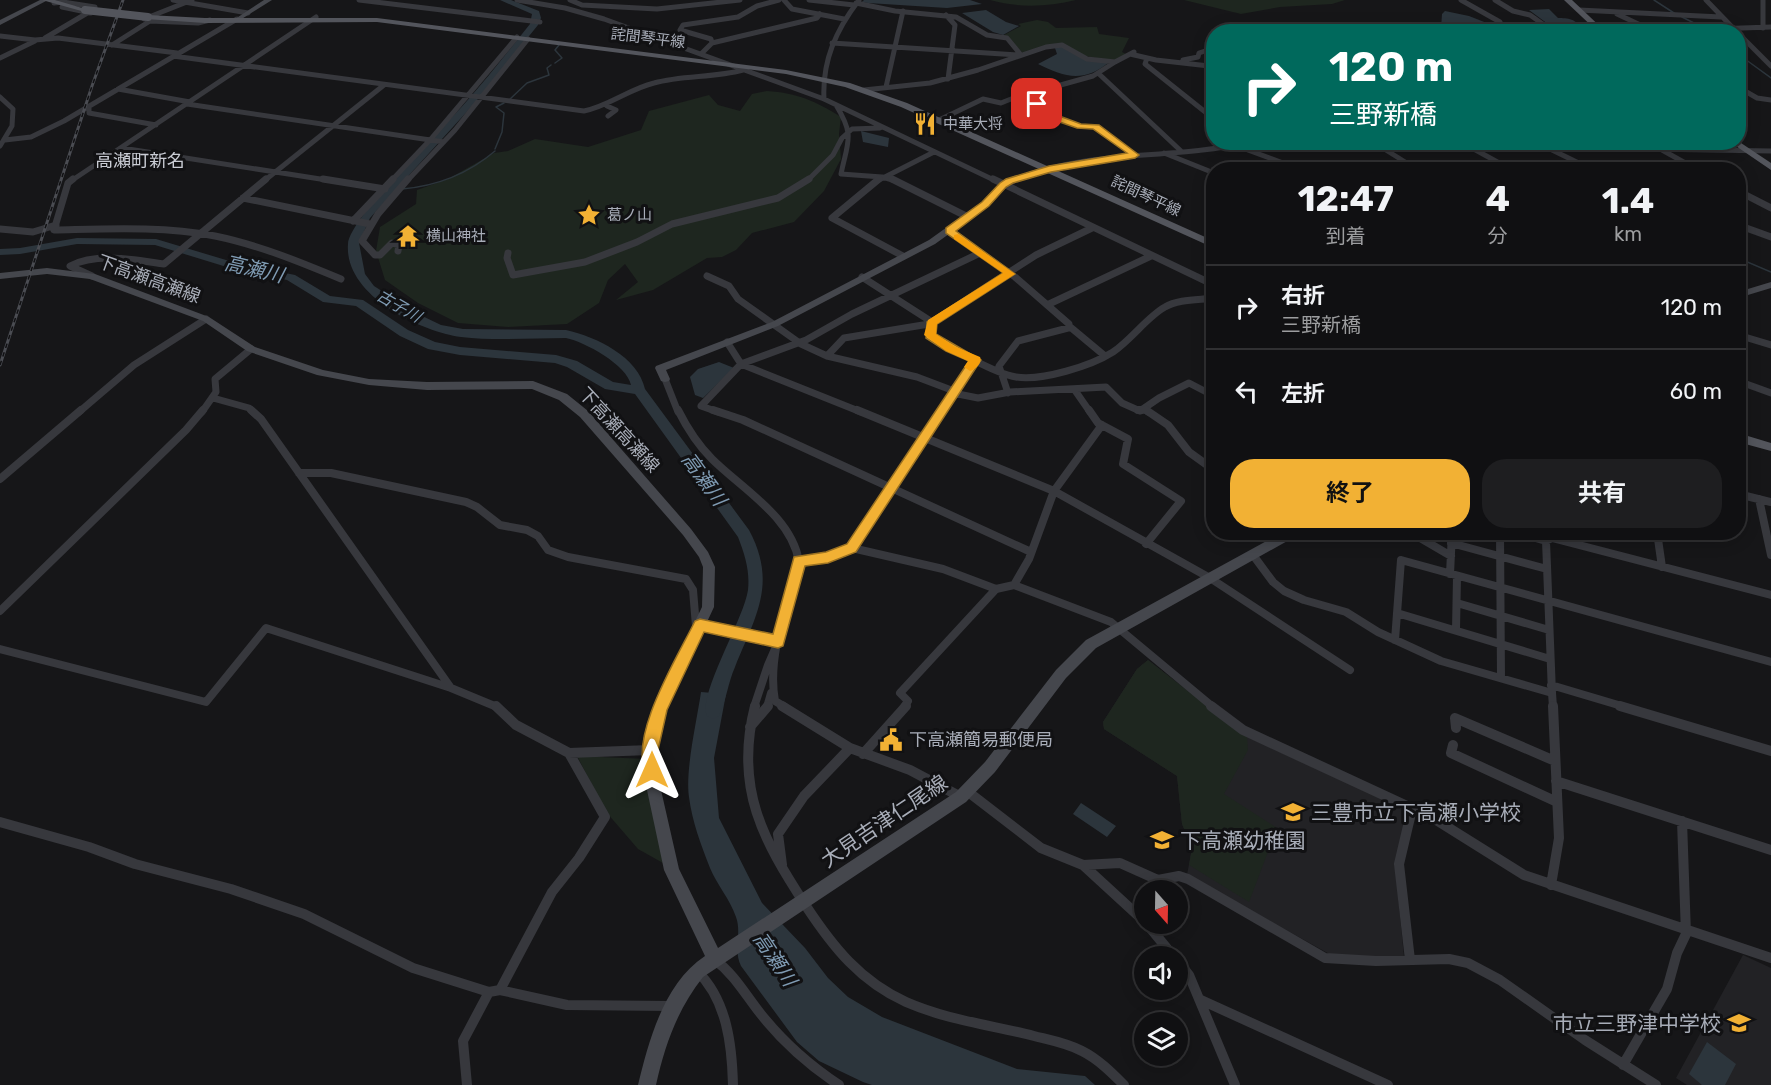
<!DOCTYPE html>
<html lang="ja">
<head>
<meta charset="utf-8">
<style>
	body { margin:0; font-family:Rubik,"Noto Sans JP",sans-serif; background:#1e1e20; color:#f1f3f6; height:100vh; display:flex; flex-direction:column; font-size:22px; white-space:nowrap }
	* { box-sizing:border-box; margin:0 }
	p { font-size:20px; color:#9c9d9f }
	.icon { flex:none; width:33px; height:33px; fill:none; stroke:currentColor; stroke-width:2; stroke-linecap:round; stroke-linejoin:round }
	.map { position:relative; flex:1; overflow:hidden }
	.sheet { position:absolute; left:1206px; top:162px; width:540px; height:378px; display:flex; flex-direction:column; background:#101012; border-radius:24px; box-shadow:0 3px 15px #0003,0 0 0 2px #303032 }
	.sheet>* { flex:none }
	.banner { position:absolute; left:1206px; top:24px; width:540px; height:126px; border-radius:24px; box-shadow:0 3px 15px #0003,0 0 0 2px #303032; background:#00695c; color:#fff; overflow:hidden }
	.needle { width:39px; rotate:160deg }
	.controls { position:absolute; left:1134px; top:880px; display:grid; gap:12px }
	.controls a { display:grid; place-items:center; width:54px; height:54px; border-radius:50%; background:#101012; box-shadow:0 3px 15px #0003,0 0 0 2px #303032; font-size:30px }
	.pin { position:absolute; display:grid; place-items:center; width:51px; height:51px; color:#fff; margin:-26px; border-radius:12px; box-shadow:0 3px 9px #0006 }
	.me { position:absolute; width:66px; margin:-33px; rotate:0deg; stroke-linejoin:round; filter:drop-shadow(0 0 4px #0008) }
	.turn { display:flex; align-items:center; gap:21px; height:126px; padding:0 24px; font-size:27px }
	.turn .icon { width:78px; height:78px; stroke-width:2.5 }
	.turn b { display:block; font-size:42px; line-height:51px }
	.eta { display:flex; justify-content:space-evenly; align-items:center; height:102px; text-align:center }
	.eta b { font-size:36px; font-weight:700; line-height:42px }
	.primary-button { display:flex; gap:12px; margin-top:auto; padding:12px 24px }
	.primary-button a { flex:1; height:69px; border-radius:24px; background:#f2b134; color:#111; font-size:24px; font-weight:700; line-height:69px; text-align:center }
	.primary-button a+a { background:#1e1e20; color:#f1f3f6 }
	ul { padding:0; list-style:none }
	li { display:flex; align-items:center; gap:18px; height:84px; padding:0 24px; border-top:2px solid #303032 }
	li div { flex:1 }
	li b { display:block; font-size:22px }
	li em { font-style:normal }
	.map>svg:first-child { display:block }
</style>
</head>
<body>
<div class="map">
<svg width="1771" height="1085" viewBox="0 0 1771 1085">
	<rect width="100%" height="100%" fill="#161618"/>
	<!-- built -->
	<path fill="#222225" d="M1148,660L1247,737L1404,809L1407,814L1395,864L1404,957L1333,956L1187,875L1192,848L1182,824L1177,776L1104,729L1103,722L1137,669Z
		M1743,955L1771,968V1085H1687L1676,1078Z"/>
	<!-- green -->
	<path fill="#1e261f" d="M990,0H1076C1046,7 1019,8 990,0Z
		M1184,0H1345L1332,4L1280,7L1241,14Z
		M1037,20L1048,22L1056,28L1097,27L1099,34L1129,38L1122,52L1126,54L1114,61L1085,56L1061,44L1024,54L1004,35L1021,26L1018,24Z
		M767,91C798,93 815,101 841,117L839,134L841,159L824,191L794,222L752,233L736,250L722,257L707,258L653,290L616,300L638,282L625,264L608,280L599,303L567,324L508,327L458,323L418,303L385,280L376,251L380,227L416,204L417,190L448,179L494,153L508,151L535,139L588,147L641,130L649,111L709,95L718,105L740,111L752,94Z
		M1148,660L1247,737L1248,750L1224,794L1277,828L1249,902L1189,865L1192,848L1182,824L1177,776L1104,729L1103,722L1137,669Z
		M577,756L647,759L663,863L638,849L607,813Z"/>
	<!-- water -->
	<path fill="#2c353c" d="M864,0H970L982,4L947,8L868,3L862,2Z
		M1549,9L1558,18C1567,18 1578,19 1580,29L1556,30L1529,10Z
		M986,10L1006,22L1019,26L1003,35L993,32L962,13Z
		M1445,11L1469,16L1497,27L1460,31L1441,29L1442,14Z
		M1062,46L1077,54L1108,63C1083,83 1064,77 1038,64L1057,54L1055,48Z
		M861,131L889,138L888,147L863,142Z
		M719,362L734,368L703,398L695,395L690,377L698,369Z
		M701,692L726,694L714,758L719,818L762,903L805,948L828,978L848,997L882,1017L1017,1069L1085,1076L1095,1085H872L863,1082L819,1061L797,1042L741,966C733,950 742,933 736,917C730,899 717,885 710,868C701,845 692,821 689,797C685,770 697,720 701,692Z
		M1081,803L1116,826L1107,837L1073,814Z
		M1707,1042L1736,1064L1725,1085H1702L1689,1074Z"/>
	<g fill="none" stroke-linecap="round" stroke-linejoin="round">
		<!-- stream -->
		<path stroke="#2c353c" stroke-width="1.5" d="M1654,0L1674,13
			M1682,17L1704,28
			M1738,54L1771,78
			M555,63L562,58L555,50L559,45
			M509,100L527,83L549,75L547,68L551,65
			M495,149L502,132L504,113L496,107L504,103
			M1488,170L1497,167
			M402,189C437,186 468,174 495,151
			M1738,258L1771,272"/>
		<!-- river -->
		<path fill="#2c353c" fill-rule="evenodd" d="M500,0H511L539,11L541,18L538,25L473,105L370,218L359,243L365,274L374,286L416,313L441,325L463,329L566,330C597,337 638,357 645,389L749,530C778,584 755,617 735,667C728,683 726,701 719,716L713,719L707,716C697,696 744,619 748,590C750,571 745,555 738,537L635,394L605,389L567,367L555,363L460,355L428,349L400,336L356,306L323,302L287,280L230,268L155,245L77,244L20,254L0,255V249L20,248L77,238L156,239L236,263L295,275L330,296L363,300L408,330L435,342L460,347L556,355L577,361L613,382L631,385C627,365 585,342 566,338C532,338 495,341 461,337C419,331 344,295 348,244C350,217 444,127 466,102C488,77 509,50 530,24L532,14Z"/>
		<!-- street-far3 -->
		<path stroke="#37383d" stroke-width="5" d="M173,0L248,13
			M359,0L540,22
			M517,0L565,8L604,19L824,99L996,181
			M570,0L582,5L657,9L740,0
			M784,0L792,9L844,19
			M809,0L854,5
			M1461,0L1500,22L1505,32
			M1495,0L1513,11L1530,15L1554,32
			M1706,0L1735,30
			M1763,0V28
			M54,3L63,2L95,7
			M856,3L895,11L956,17L987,35L1007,38L1021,55
			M62,7L91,13
			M1579,10L1721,17
			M1617,14L1651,30
			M946,15L955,25L948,79
			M150,21L198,23L210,20
			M1505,31L1540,32
			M1564,32L1599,28
			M1626,32L1771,27
			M1738,33L1771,66
			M0,36L35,40L58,38L177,53
			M45,38L89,12
			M712,43L711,39L680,30L683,25L738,17L757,6L779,0
			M832,43L1018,55
			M112,45L150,21L144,19L192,0
			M701,54L712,43L817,18L820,14
			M1130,54L1156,60L1209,66L1214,70
			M173,56L584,111C609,106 629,89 654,83C683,75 714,78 743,70
			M0,58L35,41
			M1147,58L1145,64L1214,119
			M1183,60L1198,57L1199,53L1214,48
			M1098,73L1181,151
			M886,87L903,11
			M1738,87L1757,98L1771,100
			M118,89L190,102
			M864,90L930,83L978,70L1046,47L1062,45L1087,59L1115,62L1134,52
			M0,97L13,109L12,126L0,146
			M1031,98L1046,114L1080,126L1096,127L1135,155
			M824,99C822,61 836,30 859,0
			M187,104L444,142
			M836,105C855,136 848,140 841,174L882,177L896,181
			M89,106V113L156,125
			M607,106L616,110L608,116
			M939,120L983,99L1001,103L1016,97L1031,98L1057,86L1093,76L1115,62
			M5,140L31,137L64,121L237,19
			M1373,142L1418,170
			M1461,142L1512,170
			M1473,142L1589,148L1771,151
			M1237,146L1302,170
			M122,148L333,181
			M1548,148L1593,170
			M1662,150L1698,170
			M1164,153L1214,173
			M71,181L316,17
			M264,181L384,85
			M391,181L430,140L517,37
			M407,181L455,130L528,39
			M807,181L833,155L842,138L852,129L880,128
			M877,181L934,152
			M1012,181C1088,148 1171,161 1249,142"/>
		<!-- street-far2 -->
		<path stroke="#37383d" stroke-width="7" d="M73,179L68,183L54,230C107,229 162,226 215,236C259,245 300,262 341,279
			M323,179L385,189
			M879,179L832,218L903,256
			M892,179L968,217
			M993,179L1214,285
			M1003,185L1016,179
			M1738,191L1771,208
			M243,198L370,224
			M353,221L393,179
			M1738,225L1771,237
			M0,229L33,232L56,225
			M949,231L1015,277L1069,324L1068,328L1018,341L999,366L1008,393
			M398,251L399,245L392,243L380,255H375L362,241L378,214L408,179
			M508,253L507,258L513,275L585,262L637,242L672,224L778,198L809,179
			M92,276L70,266C97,252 135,260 164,264L266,179
			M707,276L729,286L738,299L801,344L827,356L917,377L954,391
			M862,277L932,322L930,335C948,347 996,374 1016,377C1042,381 1091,366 1113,352C1132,339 1147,317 1165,307C1178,299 1199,300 1214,298
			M1047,305L1151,256
			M1069,326L1105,356
			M1738,335L1771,345
			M727,342L741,364L861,412
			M827,356L844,338L929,324L1036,255L1092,228
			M665,379L678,412
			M1738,381L1771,393
			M1074,389L1090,412
			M953,393L978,398L1010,392L1106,387L1122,403L1140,411L1159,398L1189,383L1214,396
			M213,398L249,408L253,412
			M1144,409L1148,412
			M79,412L134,365L206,319
			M202,412L216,392L215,379L251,349
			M718,412L701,406L741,364L806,340L852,314L980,253
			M941,412L975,360"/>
		<!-- street-far1 -->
		<path stroke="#37383d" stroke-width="8" d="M251,410L261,419L451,688
			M678,410C687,428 698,445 712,459C741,488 792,517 799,562C800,576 793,589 788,602C778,632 769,669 775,701L785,707
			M713,410L743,420L1031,552
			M857,410L1054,491L1210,578L1350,670
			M1089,410L1098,423L1128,439L1123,464L1181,501L1146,544
			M1138,410H1142
			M1146,410L1168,425L1189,452L1214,470
			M299,473H331L466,502L477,507L500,525L527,530L538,536L548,550L568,557L686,579L693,590L696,626L778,642
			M0,479L81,410
			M1738,494L1771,502
			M1759,499L1771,555
			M1410,532L1451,556
			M1500,532L1501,678
			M1657,532L1662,567
			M1546,541L1552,538L1771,595
			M1451,543L1547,569
			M852,548L943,569L996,589
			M1253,555L1273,582L1284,591L1304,600L1346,612L1378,632L1441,661L1552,693L1546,541L1515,532
			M799,561L828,558L852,548L942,410
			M1450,574L1452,532
			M1014,585L1029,559L1054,491L1102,425
			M1457,603L1549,630
			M0,611L186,430L203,410
			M1397,613L1550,659
			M1456,630L1457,576
			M1395,640L1401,560L1771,662
			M0,649L206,702L266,628L451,688L497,707
			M1551,685L1625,707
			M1552,693L1553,707
			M754,707L768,665L778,642
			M767,707L771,693
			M904,707L908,701L900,693L996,589L1014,585L1111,622L1213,707"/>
		<!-- street -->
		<path stroke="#37383d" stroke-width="10" d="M496,706L516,725L569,753L650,750
			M755,706C734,788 763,840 806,906C833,947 860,981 906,1002C947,1020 991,1025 1034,1036C1050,1040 1067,1043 1082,1051C1098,1059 1111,1072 1124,1085
			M782,706L850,748L910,770L961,797
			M1211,706L1243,730L1433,818L1524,875L1771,958
			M1620,706L1771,751
			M750,727L768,706
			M1456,728L1455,718L1555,761
			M1453,745L1451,753L1557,802
			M863,754L906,706
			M1556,781L1771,850
			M967,791L1041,848L1083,865L1144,921
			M0,822L89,847L135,864L231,889L304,914L413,968L489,992L500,990L567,1005L671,1006
			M782,865L778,834L804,796L850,748
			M1083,865L1120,863L1158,880L1179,876L1188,879L1325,958L1376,961L1449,959L1468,963L1500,980L1585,1040L1656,1085
			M1551,885L1559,838L1553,706
			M1147,924L1174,957
			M715,960C734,974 745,994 760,1013C782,1041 809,1065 839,1085
			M1410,960L1399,864L1412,809
			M1178,961L1189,975L1235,1085
			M697,971C727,1000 732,1045 733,1085
			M500,990L552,892L579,858L605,817L569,753
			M1201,1000L1388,1085
			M1623,1065L1667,989L1677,953L1686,934L1682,821
			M467,1085L463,1041L489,992"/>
		<!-- secondary -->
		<path fill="#45474d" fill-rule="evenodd" d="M40,0H48L0,25V20Z
			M264,0H272L240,20L235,19Z
			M1000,183L1007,185L988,206L935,244L778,326L666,370L670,379L669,381L665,382L661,381L655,368L656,366L772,322L929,240L982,202Z
			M47,268L95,274L209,317L255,347L323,370L369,379L427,382L533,381L567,394L588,411L691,529L708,552L715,567L714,607L666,710L657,750L661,790L679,869L718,948L956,792L985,762L1056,670L1086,640L1283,532H1300L1298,535L1096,648L1066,678L995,772L966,802L703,977C677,1010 665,1045 656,1085H638C649,1040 664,983 705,956L664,870L647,790L643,750L652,710L702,607L703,567L699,557L683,535L580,417L559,400L532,389L427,390L369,385L317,375L247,351L203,321L90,279L47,274L0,279V273Z
			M1771,282V288L1738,298V292Z"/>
		<!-- primary -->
		<path fill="#53555c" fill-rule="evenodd" d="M42,0H55L89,10L85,12Z
			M1564,0H1572L1606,32H1598Z
			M148,15L205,18H377L786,70L850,83L907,103L1214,241V248L901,107L845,87L786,74L377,22L205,23L145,19L144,17Z
			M1738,141L1771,163V170L1730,142Z
			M1738,433L1771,443V451L1738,442Z"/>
		<!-- rail casing -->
		<g stroke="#4a4c52" stroke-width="3">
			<path id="rail" d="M0,365L92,86L123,0"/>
		</g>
		<!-- rail -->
		<use href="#rail" stroke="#111113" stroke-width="1.5" stroke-dasharray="4.5" stroke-linecap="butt"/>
		<!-- primary-bridge -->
		<path stroke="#53555c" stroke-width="8" d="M85,10L148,17"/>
	</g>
	<!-- route -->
	<path fill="#f2b134" stroke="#9d7322" stroke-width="1.5" d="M1034,102H1040L1054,114L1081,124L1099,125L1139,155L1135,158L1051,172L1013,183L1006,187L989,206L956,231L1015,274L937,324L936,334L981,360L856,552L828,563L805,566L783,646L778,648L704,632L667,710L658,750L660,770L658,775L652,778L646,775C628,736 677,658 695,621L700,619L773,634L794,557L826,552L847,544L969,361L946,351L926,338L927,322L1003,273L946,233V228L982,202L1000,183L1006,179L1049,166L1127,153L1093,129L1077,128L1048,118L1034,106Z"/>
	<!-- slow -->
	<path fill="#f59e0b" d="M958,234L1015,274L937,324L936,334L954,346L980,357C983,362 975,370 970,371L964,367L968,361L946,351L924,335L928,320L1003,273L954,239V235Z"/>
	<!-- icons -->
	<defs>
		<g id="restaurant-bare" transform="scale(1.8)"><path d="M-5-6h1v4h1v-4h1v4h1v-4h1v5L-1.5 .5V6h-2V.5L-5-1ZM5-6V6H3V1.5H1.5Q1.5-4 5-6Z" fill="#f2b134" stroke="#111113" stroke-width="2.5" paint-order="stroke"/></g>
		<g id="sight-bare" transform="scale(1.8)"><path d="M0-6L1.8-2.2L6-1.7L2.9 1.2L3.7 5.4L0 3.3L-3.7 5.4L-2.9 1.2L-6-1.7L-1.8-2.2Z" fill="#f2b134" stroke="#111113" stroke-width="2.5" paint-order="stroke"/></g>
		<g id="temple-bare" transform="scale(1.8)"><path d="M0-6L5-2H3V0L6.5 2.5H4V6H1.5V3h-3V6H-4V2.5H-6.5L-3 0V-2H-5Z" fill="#f2b134" stroke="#111113" stroke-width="2.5" paint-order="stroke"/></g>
		<g id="civic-bare" transform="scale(1.8)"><path d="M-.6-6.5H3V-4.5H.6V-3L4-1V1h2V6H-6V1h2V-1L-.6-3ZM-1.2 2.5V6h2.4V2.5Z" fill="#f2b134" stroke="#111113" stroke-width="2.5" paint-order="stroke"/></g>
		<g id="school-bare" transform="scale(1.8)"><path d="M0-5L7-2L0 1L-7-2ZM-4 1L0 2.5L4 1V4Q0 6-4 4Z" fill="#f2b134" stroke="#111113" stroke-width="2.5" paint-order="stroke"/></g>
	</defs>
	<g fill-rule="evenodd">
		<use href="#restaurant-bare" x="925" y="124"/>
		<use href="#sight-bare" x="589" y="215"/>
		<use href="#temple-bare" x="408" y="236"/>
		<use href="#civic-bare" x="891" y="740"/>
		<use href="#school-bare" x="1293" y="812"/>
		<use href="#school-bare" x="1162" y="840"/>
		<use href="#school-bare" x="1739" y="1023"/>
	</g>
	<g text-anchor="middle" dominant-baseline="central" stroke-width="6" stroke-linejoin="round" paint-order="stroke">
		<!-- far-street labels -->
		<g font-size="15" fill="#a8adb8" stroke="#111113">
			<text transform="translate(648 38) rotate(7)">詫間琴平線</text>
			<text transform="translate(1146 196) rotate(25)">詫間琴平線</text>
		</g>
		<!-- far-poi labels -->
		<g font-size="15" fill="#a8adb8" stroke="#111113" text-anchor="start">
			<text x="943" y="124">中華大将</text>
			<text x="607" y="215">葛ノ山</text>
			<text x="426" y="236">横山神社</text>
		</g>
		<!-- far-water labels -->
		<g font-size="16" font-style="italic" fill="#7f9bb3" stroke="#111113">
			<text transform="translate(399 306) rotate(30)">古子川</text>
		</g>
		<!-- far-quarter labels -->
		<g font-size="18" fill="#c9ccd4" stroke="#111113">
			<text x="140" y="161">高瀬町新名</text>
		</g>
		<!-- street labels -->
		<g font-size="18" fill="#a8adb8" stroke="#111113">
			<text transform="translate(149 279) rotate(20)">下高瀬高瀬線</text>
			<text transform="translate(619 430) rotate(47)">下高瀬高瀬線</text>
		</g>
		<!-- poi labels -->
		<g font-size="18" fill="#a8adb8" stroke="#111113" text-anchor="start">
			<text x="909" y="740">下高瀬簡易郵便局</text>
		</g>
		<!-- water labels -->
		<g font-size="20" font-style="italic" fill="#7f9bb3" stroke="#111113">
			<text transform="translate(254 269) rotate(13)">高瀬川</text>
			<text transform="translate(704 479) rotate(54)">高瀬川</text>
			<text transform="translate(775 959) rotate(56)">高瀬川</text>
		</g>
		<!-- near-poi labels -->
		<g font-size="21" fill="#a8adb8" stroke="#111113" text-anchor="start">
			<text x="1311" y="812">三豊市立下高瀬小学校</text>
			<text x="1180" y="840">下高瀬幼稚園</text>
			<text x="1721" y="1023" text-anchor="end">市立三野津中学校</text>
		</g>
		<!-- near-street labels -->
		<g font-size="21" fill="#a8adb8" stroke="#111113">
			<text transform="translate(884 821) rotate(-34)">大見吉津仁尾線</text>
		</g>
	</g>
</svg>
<div class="controls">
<a><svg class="needle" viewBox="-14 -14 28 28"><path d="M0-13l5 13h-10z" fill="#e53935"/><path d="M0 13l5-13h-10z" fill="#9c9d9f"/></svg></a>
<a><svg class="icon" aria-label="sound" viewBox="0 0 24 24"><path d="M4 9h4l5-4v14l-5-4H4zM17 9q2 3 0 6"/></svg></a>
<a><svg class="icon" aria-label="layers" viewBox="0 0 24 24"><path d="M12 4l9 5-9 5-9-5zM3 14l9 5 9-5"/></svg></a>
</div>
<div class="pin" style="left:1037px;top:104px;background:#d93025"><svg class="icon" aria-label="arrive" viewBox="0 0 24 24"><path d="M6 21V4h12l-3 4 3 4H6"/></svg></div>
<svg class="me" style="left:652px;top:770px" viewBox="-20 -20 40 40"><path d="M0-17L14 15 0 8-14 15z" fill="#f2b134" stroke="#fff" stroke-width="4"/></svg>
<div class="banner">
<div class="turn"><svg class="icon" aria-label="right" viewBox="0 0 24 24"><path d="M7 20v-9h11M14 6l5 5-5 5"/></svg><div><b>120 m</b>三野新橋</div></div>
</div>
<section class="sheet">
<div class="eta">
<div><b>12:47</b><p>到着</p></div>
<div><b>4</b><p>分</p></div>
<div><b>1.4</b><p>km</p></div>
</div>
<ul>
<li><svg class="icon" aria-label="right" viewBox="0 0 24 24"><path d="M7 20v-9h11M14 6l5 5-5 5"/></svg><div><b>右折</b><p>三野新橋</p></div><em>120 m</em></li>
<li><svg class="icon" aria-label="left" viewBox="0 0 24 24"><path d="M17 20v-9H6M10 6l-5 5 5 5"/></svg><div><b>左折</b></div><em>60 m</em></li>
</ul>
<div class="primary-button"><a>終了</a><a>共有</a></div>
</section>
</div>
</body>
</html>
